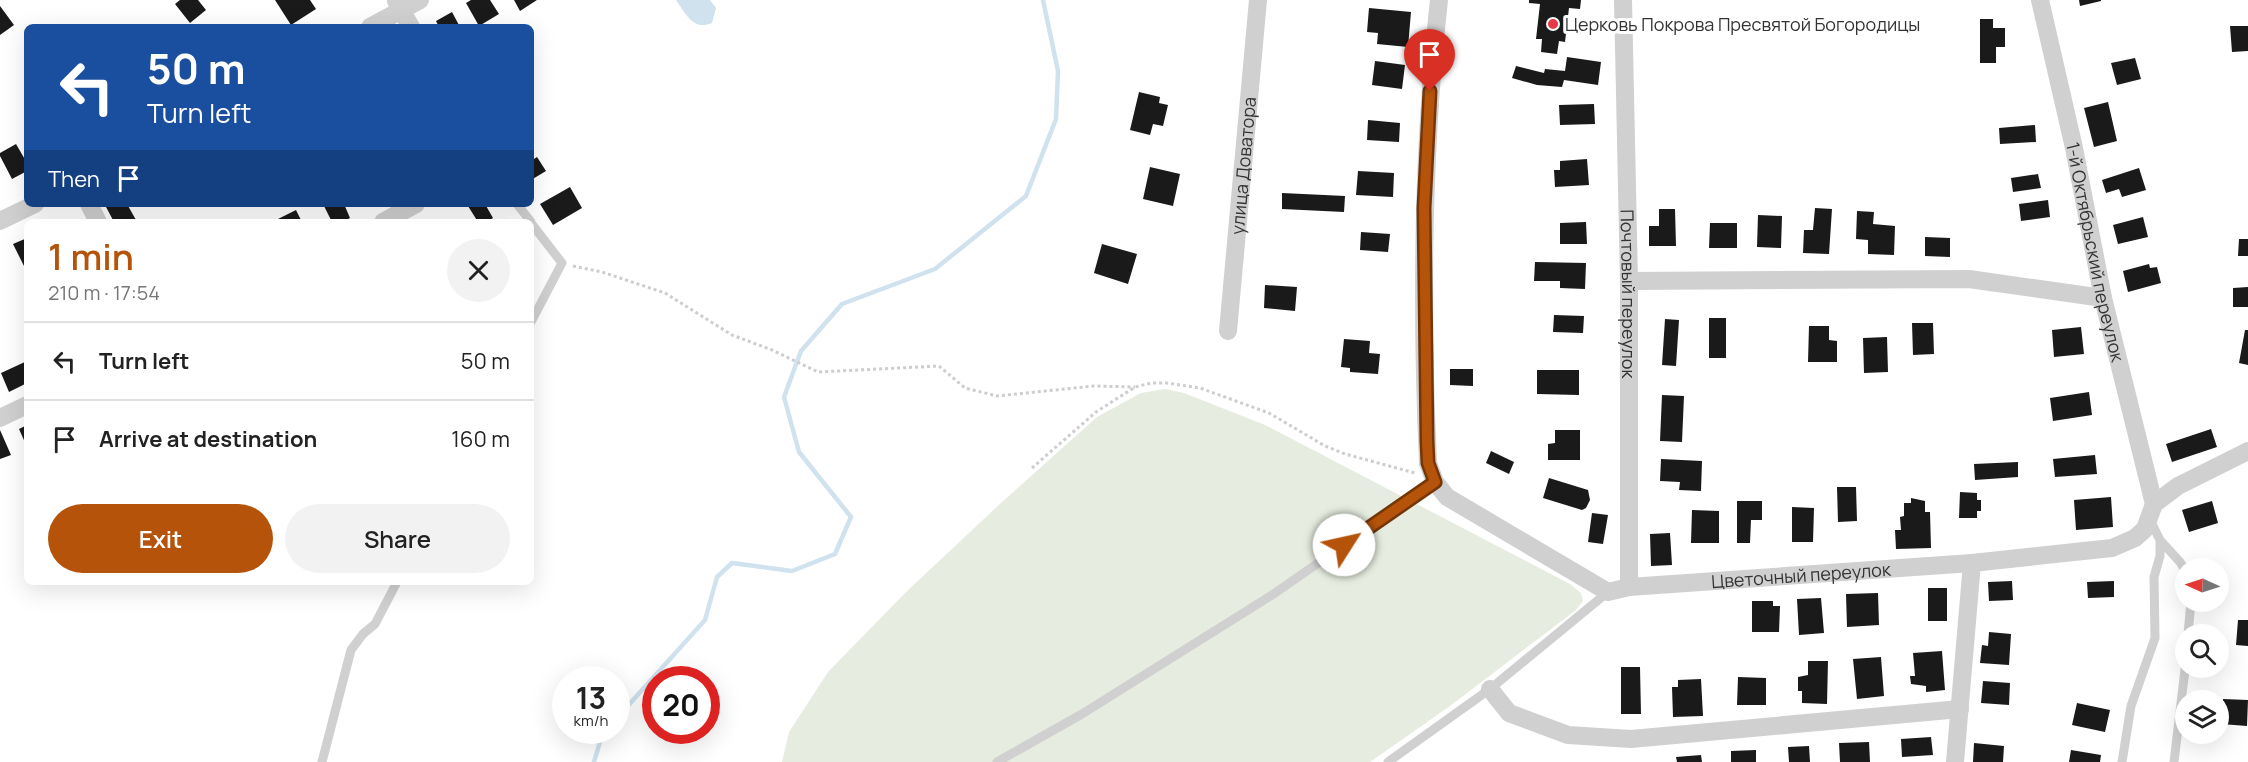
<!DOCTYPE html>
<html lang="en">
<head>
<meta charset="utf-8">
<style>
	body { margin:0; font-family:Manrope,sans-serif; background:#f2f2f2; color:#222; height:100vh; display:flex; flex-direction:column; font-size:22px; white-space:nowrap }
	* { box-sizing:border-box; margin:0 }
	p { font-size:20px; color:#767676 }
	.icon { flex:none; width:33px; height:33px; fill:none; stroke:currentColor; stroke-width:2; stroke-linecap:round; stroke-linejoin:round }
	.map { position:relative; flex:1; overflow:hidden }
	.drawer { position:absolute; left:24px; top:219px; width:510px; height:366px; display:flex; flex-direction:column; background:#fff; border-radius:9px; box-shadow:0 6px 24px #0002 }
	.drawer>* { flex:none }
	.banner { position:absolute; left:24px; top:24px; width:510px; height:183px; border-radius:9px; box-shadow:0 6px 24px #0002; background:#1a4fa0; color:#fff; overflow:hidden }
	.needle { width:39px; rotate:273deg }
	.fabs { position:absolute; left:2175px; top:558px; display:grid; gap:12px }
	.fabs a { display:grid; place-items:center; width:54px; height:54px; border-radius:50%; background:#fff; box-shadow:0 6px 24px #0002; font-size:30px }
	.speed { position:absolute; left:552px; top:666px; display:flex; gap:12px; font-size:30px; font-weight:700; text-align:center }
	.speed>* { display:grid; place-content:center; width:78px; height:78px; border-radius:50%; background:#fff; box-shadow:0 6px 24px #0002; line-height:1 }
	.speed small { font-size:15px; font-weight:400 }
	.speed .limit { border:9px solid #d22; background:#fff; color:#111 }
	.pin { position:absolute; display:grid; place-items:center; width:51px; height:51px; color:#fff; margin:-62px -26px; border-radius:50% 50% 50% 0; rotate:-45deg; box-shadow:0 0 6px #0007 }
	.pin .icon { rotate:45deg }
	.me { position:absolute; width:66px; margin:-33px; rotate:55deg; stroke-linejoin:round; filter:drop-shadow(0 0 4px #0008) }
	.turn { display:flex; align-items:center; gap:21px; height:126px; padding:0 24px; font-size:27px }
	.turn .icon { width:78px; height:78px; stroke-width:2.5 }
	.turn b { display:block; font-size:42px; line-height:51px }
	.then { display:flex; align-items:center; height:57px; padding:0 24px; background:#0003; gap:12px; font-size:22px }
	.round { display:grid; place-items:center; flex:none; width:63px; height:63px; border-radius:32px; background:#f2f2f2 }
	.overview { display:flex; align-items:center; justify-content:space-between; height:102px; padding:0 24px }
	h1 { font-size:36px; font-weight:600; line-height:45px; color:#b45309 }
	.action { display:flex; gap:12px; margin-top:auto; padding:12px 24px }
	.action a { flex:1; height:69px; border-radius:36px; background:#b45309; color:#fff; font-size:24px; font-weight:600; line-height:69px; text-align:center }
	.action a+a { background:#f2f2f2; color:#222 }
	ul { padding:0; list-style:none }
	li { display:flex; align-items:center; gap:18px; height:78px; padding:0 24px; border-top:2px solid #e0e0e0 }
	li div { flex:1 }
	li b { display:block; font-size:22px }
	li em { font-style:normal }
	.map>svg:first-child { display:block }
</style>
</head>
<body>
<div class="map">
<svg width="2248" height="762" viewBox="0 0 2248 762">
	<rect width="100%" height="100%" fill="#fff"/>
	<!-- green -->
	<path fill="#e6ecdf" d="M1165,389L1184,393L1265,425L1570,584L1581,593L1583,601L1576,610L1450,706L1370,762H782L789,732L828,672L906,592L1001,503L1097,417L1141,393Z"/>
	<!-- water -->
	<path fill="#cfe2ee" d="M676,0H710L716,8L712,23C693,31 686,14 676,0Z"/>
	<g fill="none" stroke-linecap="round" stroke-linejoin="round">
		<!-- stream -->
		<path stroke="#cfe2ee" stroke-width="4.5" d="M616,719L705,620L717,577L732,563L792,571L835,554L851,517L799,452L784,397L801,351L842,304L935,269L1026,196L1056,119L1058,71L1043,0
			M594,762L602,735L606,730"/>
	</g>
	<!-- building -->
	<path fill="#1a1a1a" d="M180,0H198L206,10L190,23L175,4Z
		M275,0H310L316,9L291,25Z
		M471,0H490L499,14L479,26L466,3Z
		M514,0H537L520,11Z
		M1529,0H1581L1580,9L1569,8L1565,42L1559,41L1557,54L1541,52L1542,39H1536L1540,4L1529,3Z
		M2079,0H2101V1L2080,6Z
		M0,6L14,25L0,35Z
		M1369,8L1411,12L1408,47L1377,44L1378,33L1367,32Z
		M452,12L460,27H439L436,21Z
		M1980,19H1993V28H2005V47H1996V63H1980Z
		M2230,26H2248V51L2232,52Z
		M1567,57L1601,62L1598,85L1564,80L1562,87L1537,85L1512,78L1516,66L1544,73L1545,69L1565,71Z
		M2135,58L2141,79L2117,85L2111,63Z
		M1375,61L1405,65L1402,89L1372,85Z
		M1139,92L1160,97L1159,103L1168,105L1163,126L1153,124L1150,135L1130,130Z
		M2108,102L2117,141L2094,147L2084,108Z
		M1594,104L1595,124L1560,125L1559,105Z
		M1368,120L1400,123L1399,142L1367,140Z
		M2035,125L2036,142L2000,144L1999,128Z
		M16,144L27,163V171L12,179L0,156V153Z
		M537,157L546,171L531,180V161Z
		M1587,159L1589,185L1555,187L1554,170H1560V161Z
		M1150,167L1180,174L1173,206L1143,199Z
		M2139,168L2146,190L2122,197L2119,189L2106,193L2102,180Z
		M1358,171L1394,173L1393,197L1356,195Z
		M2038,174L2041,188L2013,192L2011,178Z
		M570,187L582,208L553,225L540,204Z
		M1282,193L1345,196L1344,212L1282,209Z
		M2048,200L2050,217L2021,221L2019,204Z
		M106,204H127L136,220L114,222L105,205Z
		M323,204H344L350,218L342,222H332Z
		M472,204H485L493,218L486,222H478L468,206Z
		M1815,208L1832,209L1829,254L1803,253L1804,230H1813Z
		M1659,209H1675L1676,246H1649V226H1659Z
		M296,210L302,222H272Z
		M1857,211L1874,212L1873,224L1895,226L1894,255L1868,254V240L1856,239Z
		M1758,215L1782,216L1781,248L1757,247Z
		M2143,217L2148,237L2118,244L2113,225Z
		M1586,222L1587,244H1560V223Z
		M1710,223H1737V248H1709Z
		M1361,232L1390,234L1388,252L1360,250Z
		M1925,237L1950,238V257L1925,256Z
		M27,238V265L24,266L13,244Z
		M2239,239H2248V256H2238Z
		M1102,244L1137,254L1128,284L1094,273Z
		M1535,262L1586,263L1585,289L1560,288V281H1534Z
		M2149,264L2150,268L2157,267L2161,283L2128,292L2123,271Z
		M1265,285L1297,287L1295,311L1264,308Z
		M2248,287V307H2233V288Z
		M1554,315L1584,316L1583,333L1553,332Z
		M1709,318H1726V358H1709Z
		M1665,319L1679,320L1676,366L1662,365Z
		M1912,323H1933L1934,354L1913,355Z
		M1809,326H1829V340L1837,341V362H1808Z
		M2081,327L2084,354L2054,357L2052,330Z
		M2245,330H2248V365L2239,363Z
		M1887,337L1888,372L1864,373L1863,338Z
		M1344,339L1370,341L1369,353L1380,354L1378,374L1350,372V368L1341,367Z
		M27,361V383L9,392L1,373Z
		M1450,369H1473V386L1450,385Z
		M1537,370H1579V395L1537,394Z
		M2089,392L2092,415L2053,421L2050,398Z
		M1662,395L1684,396L1682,442L1660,441Z
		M27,425V447L19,429Z
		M2211,429L2217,447L2172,462L2166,444Z
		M0,430L11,455L0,459Z
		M1555,430H1580V460H1548V444L1555,443Z
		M1491,451L1514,462L1509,474L1486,463Z
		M2095,455L2097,474L2055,477L2053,459Z
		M1661,459L1702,461L1701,491L1679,490L1680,482L1660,481Z
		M2018,462V477L1975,480L1974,464Z
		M1549,478L1588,490L1590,500L1586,508L1582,510L1543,498Z
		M1837,487H1856L1857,521L1838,522Z
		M1960,492L1977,493V500H1981V511H1977V518H1959Z
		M2111,497L2113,527L2076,530L2074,500Z
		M1911,498L1925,501V512H1930L1931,548L1896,549L1895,530H1901L1900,517L1904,516V503H1911Z
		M1737,501H1762V520H1751L1750,543H1737Z
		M2212,501L2218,523L2189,532L2182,510Z
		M1792,507L1814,508L1813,542H1792Z
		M1692,510L1719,511V543H1691Z
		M1592,513L1608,515L1603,544L1588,542Z
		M1670,533L1672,565L1651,566L1650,534Z
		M2012,581L2013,600L1989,601L1988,582Z
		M2114,581V597L2088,598L2087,582Z
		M1928,588H1947V621H1928Z
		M1878,593L1879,625L1847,627L1846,594Z
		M1821,598L1824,633L1799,635L1797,599Z
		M1752,601H1773V606H1780L1779,632H1752Z
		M2238,620H2248V646L2236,645Z
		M1989,632L2011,634L2009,665L1980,663L1982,645L1988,646Z
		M1942,651L1945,690L1926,692V686L1911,684L1910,676H1915L1913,653Z
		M1881,657L1884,696L1857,699L1853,659Z
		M1808,661H1828L1827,704L1802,703V691H1798V677L1808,675Z
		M1621,667H1640L1641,714H1621Z
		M1738,677L1766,678V705H1737Z
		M1701,679L1703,716L1673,717L1672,687H1678V680Z
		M1983,681L2010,683L2009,705L1981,703Z
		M2223,699L2248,700L2247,726L2221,724Z
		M2077,703L2110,710L2105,732L2072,725Z
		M1931,737L1933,755L1902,757L1901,739Z
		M1869,742L1870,762H1840L1839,743Z
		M1974,743L2004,746L2003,762H1973Z
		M1809,746L1810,762H1789L1788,747Z
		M1756,750V762H1731V751Z
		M2071,750L2101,755L2100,762H2069Z
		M1701,755L1702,762H1677L1676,757Z"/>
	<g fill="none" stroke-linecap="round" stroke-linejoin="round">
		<!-- path -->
		<path stroke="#cdcdcd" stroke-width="3" stroke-dasharray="3 3" stroke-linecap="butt" d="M573,266L602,272L665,293L732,335L772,350L818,372L939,366L965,388L997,396L1094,386L1135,387
			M1032,468L1096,412L1135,387L1151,383H1167L1200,388L1269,413L1325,446L1345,454L1415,473"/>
		<!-- service -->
		<path stroke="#d0d0d0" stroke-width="9" d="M517,204L531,222
			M531,223L562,263L531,322
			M2160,540L2180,562L2186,572
			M2188,634L2191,602
			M322,762L351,650L363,634L375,624L397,582
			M997,762L1082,714L1272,595L1435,482
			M1388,762L1490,689L1608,592
			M2122,762L2131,706L2155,638L2154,577L2160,556V540L2149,518
			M2174,762L2186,661"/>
		<!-- minor -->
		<g stroke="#d0d0d0" stroke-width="18">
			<path id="s1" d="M1439,0C1422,153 1421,309 1428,463L1435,482L1447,497L1608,592L1629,587L1972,563L2112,548L2135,538L2145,529L2154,504L2178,486L2248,451"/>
			<path id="s2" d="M1623,0L1629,281V587"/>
			<path id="s3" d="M2040,0L2074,148L2103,298L2154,504"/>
			<path d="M396,1L411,27"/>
			<path d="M370,27L420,0"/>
			<path d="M89,204L98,222"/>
			<path d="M0,221L35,204"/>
			<path d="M383,222L416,204"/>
			<path d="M1629,281L1969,279L2103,298"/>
			<path id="s4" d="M1228,331L1258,0"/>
			<path d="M0,418L27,405"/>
			<path d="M1490,689L1509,713L1568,735L1631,739L1960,709"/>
			<path d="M1955,762L1972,563"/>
		</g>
	</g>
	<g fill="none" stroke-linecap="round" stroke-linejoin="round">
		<!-- route casing -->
		<g stroke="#753606" stroke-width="15">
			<path id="route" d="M1344,545L1435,482L1428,463L1427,441L1424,208L1430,91"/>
		</g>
		<!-- route -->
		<use href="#route" stroke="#b45309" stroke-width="10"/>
	</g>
	<!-- markers -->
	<circle fill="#e63946" stroke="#fff" stroke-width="2" cx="1553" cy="24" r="6"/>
	<g text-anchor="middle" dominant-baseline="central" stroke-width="6" stroke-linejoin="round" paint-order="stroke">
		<!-- poi labels -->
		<g font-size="18" fill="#333" stroke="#fff" text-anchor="start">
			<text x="1565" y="24">Церковь Покрова Пресвятой Богородицы</text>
		</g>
		<!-- street labels -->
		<g font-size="18" fill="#333" stroke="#fff">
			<text stroke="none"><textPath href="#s4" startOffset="166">улица Доватора</textPath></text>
			<text stroke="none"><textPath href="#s3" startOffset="258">1-й Октябрьский переулок</textPath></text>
			<text stroke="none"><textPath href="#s2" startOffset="294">Почтовый переулок</textPath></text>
			<text stroke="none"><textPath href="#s1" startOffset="884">Цветочный переулок</textPath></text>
		</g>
	</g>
</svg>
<div class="fabs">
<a><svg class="needle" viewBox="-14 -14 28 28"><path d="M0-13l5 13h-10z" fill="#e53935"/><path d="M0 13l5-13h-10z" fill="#767676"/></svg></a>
<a><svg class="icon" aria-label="search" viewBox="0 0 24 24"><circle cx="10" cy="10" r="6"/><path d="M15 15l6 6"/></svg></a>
<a><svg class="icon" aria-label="layers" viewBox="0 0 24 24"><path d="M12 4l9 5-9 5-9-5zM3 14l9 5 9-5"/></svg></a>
</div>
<div class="speed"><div>13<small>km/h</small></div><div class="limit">20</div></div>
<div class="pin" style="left:1430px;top:91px;background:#d93025"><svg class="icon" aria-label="arrive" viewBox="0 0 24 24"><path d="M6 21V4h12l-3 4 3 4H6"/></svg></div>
<svg class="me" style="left:1344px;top:545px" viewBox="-20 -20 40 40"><circle r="19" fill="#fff"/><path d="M0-13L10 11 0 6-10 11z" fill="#b45309"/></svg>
<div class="banner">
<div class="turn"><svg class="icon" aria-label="left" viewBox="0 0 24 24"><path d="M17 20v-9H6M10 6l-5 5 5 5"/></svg><div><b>50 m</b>Turn left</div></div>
<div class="then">Then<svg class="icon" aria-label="arrive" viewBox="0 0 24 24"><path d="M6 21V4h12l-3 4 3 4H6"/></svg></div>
</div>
<section class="drawer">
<div class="overview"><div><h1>1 min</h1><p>210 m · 17:54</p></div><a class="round"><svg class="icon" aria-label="close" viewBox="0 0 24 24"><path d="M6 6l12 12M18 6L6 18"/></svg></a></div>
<ul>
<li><svg class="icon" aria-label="left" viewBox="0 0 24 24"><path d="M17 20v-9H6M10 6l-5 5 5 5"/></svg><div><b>Turn left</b></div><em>50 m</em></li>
<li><svg class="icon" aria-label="arrive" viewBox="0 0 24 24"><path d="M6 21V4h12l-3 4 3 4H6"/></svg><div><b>Arrive at destination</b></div><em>160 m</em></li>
</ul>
<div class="action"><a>Exit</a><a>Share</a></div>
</section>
</div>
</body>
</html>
